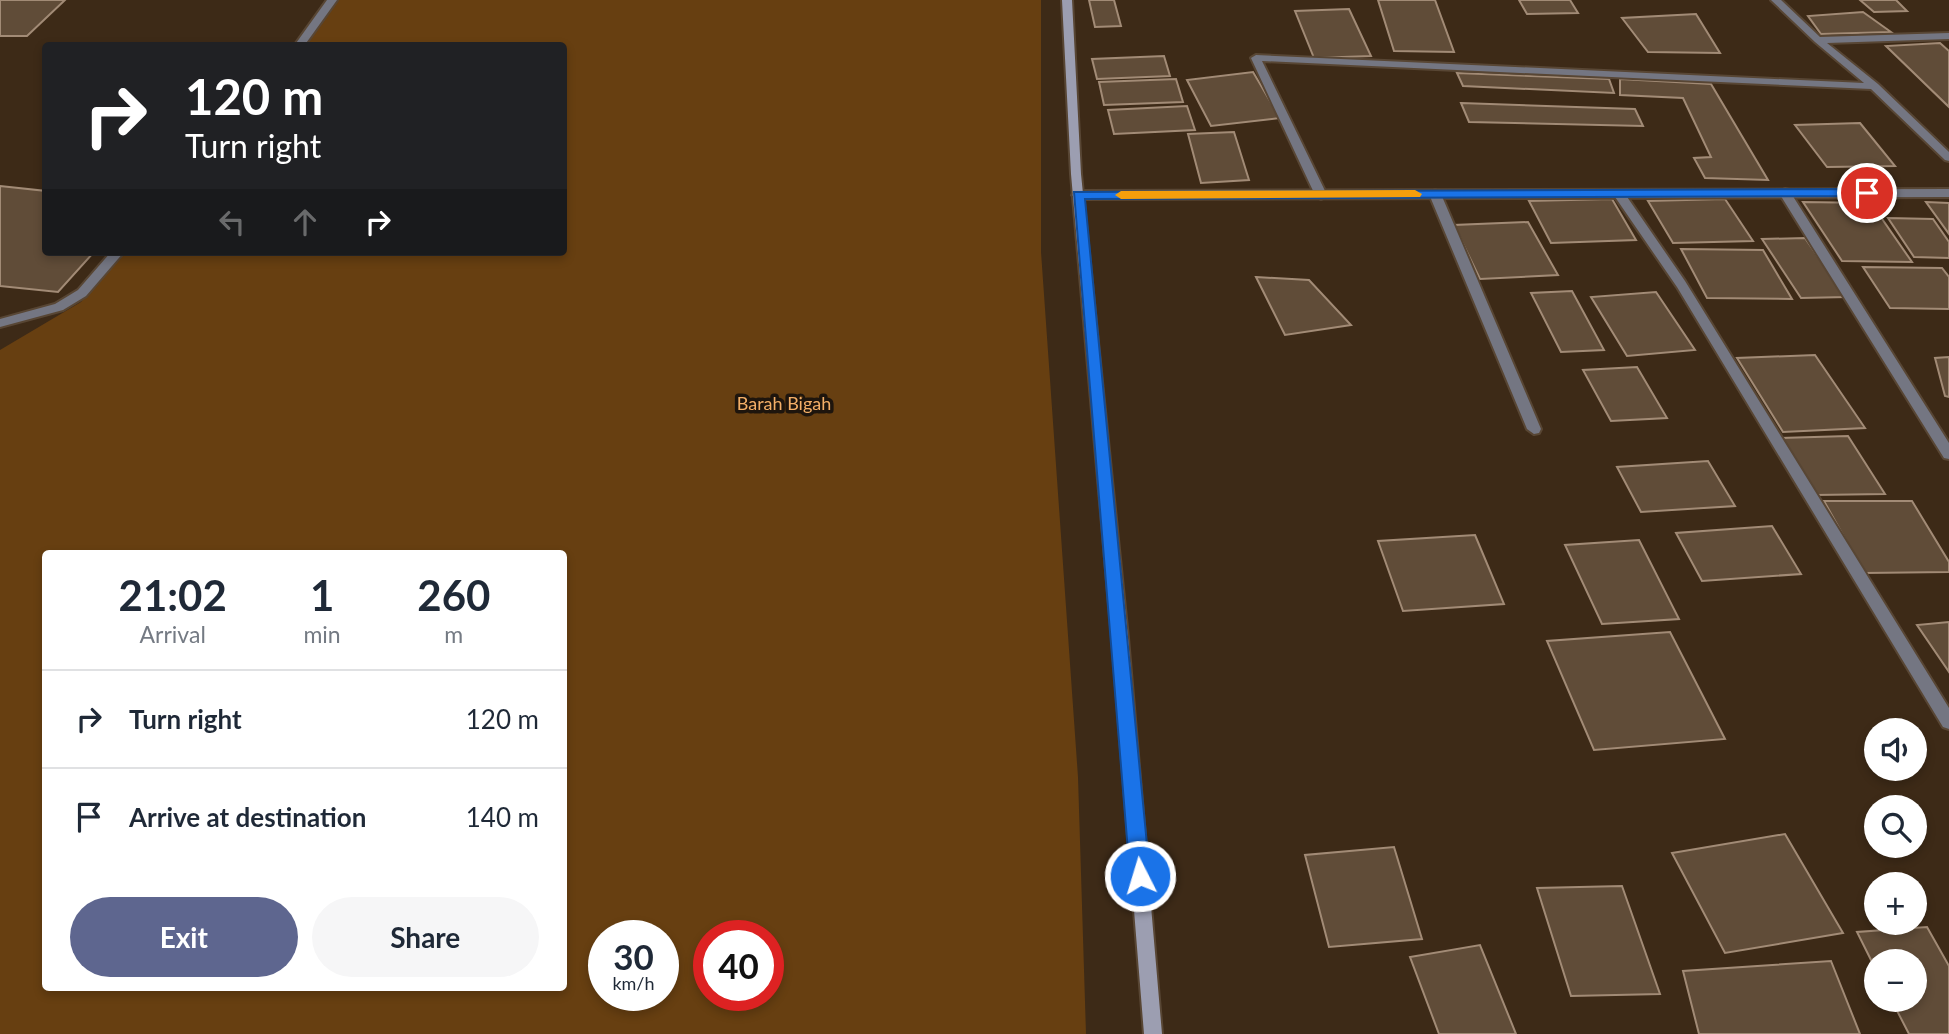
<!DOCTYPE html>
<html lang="en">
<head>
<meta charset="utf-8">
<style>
	body { margin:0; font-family:Lato,sans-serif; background:#f6f6f7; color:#1f2937; height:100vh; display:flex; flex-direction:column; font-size:26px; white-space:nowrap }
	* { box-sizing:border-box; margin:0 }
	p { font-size:23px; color:#747a83 }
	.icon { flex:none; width:38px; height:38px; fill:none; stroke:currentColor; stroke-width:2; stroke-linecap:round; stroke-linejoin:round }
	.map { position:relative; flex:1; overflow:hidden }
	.drawer { position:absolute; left:42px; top:550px; width:525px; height:441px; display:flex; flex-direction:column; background:#fff; border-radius:7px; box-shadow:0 4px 10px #0003 }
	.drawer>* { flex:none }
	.hud { position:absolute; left:42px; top:42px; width:525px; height:214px; border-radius:7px; box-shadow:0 4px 10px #0003; background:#202124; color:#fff; overflow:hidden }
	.tools { position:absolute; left:1864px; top:718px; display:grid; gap:14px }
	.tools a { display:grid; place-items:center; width:63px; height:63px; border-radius:50%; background:#fff; box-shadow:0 4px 10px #0003; font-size:35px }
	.speed { position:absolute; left:588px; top:920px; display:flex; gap:14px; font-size:35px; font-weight:700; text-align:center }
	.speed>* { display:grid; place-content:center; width:91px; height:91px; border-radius:50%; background:#fff; box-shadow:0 4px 10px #0003; line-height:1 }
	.speed small { font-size:18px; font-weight:400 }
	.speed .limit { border:10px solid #d22; background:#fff; color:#111 }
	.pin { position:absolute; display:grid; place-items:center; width:60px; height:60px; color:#fff; margin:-30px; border:4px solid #fff; border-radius:50%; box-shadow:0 2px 7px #0007 }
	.me { position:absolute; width:77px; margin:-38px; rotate:355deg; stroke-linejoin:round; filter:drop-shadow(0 0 5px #0008) }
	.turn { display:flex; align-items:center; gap:24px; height:147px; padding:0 28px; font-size:32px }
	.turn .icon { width:91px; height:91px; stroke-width:2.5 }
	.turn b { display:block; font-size:49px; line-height:60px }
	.lanes { display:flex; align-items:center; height:66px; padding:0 28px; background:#0003; justify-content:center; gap:35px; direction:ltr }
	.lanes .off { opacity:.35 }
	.eta { display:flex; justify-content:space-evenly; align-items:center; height:119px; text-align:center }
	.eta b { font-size:42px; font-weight:700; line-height:49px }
	.cta { display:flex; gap:14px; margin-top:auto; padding:14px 28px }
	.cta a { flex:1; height:80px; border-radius:42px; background:#5e668f; color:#fff; font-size:28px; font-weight:700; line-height:80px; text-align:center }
	.cta a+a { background:#f6f6f7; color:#1f2937 }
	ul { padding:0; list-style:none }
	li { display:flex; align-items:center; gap:21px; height:98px; padding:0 28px; border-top:2px solid #e0e1e3 }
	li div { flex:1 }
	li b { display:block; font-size:26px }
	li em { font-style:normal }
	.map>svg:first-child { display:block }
</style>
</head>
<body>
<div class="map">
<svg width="1949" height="1034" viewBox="0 0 1949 1034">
	<rect width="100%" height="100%" fill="#3d2a17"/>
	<!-- green -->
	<path fill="#673f11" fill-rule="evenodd" d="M330,0H1041V252L1078,777L1086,1034H0V350L81,302L122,252H564V46L293,45ZM46,553H564V987H46ZM604,936H663V996H604ZM709,936H768V996H709Z"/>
	<!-- building -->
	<path fill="#604c38" stroke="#a28b76" stroke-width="2" d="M0,0H65L27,36H0Z
		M1089,0H1114L1121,26L1095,27Z
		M1378,0H1435L1454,52L1394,51Z
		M1519,0H1570L1578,13L1527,14Z
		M1860,0H1896L1907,11L1874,12Z
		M1349,9L1371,56L1314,58L1295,11Z
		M1863,12L1891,32L1821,34L1808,16Z
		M1696,14L1720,53L1648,52L1622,18Z
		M1940,43L1949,51V107L1886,46Z
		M1164,56L1170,76L1097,79L1092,59Z
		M1253,72L1280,118L1211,126L1187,80Z
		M1457,73L1609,79L1614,93L1463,86Z
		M1176,79L1183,102L1104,105L1099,82Z
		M1620,79L1711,84L1768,180L1705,178L1694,158L1711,157L1683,98L1620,95Z
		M1461,103L1635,109L1643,126L1469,122Z
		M1187,106L1195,130L1114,134L1108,110Z
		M1860,123L1895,166L1827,167L1795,125Z
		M1234,132L1249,180L1201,183L1188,134Z
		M0,186L46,191V252H94L58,292L0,286Z
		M1612,199L1636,240L1551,243L1529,201Z
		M1725,199L1753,241L1673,243L1648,201Z
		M1803,202L1871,203L1912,262L1842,261Z
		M1926,202L1949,203V234Z
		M1888,218L1933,219L1949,242V258L1914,257Z
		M1528,222L1558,275L1480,279L1454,225Z
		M1805,238L1846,297L1801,298L1762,239Z
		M1681,249L1763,250L1792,299L1707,298Z
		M1863,267L1942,268L1949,277V309L1890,308Z
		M1256,277L1309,280L1351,325L1285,335Z
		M1572,291L1604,350L1561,352L1531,293Z
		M1656,292L1695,350L1627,356L1591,297Z
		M1815,355L1865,428L1783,432L1737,358Z
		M1949,357V397L1945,396L1935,358Z
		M1637,367L1667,418L1611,421L1583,370Z
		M1848,436L1885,494L1815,495L1781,438Z
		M1708,461L1735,506L1641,512L1617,467Z
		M1824,501H1912L1949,562V572L1864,573Z
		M1772,526L1801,574L1702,581L1676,533Z
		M1475,535L1504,604L1403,611L1378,541Z
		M1639,540L1679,619L1602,624L1565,545Z
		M1949,622V672L1917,625Z
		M1670,632L1725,739L1594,750L1547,641Z
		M1785,834L1843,933L1725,953L1672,853Z
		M1394,847L1422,939L1329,947L1305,855Z
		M1622,886L1660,994L1571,996L1537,888Z
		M1927,927L1949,966V1034H1909L1891,999H1914V961H1876V970L1857,932Z
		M1480,945L1516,1034H1439L1410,957Z
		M1831,961L1860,1034H1699L1683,971Z"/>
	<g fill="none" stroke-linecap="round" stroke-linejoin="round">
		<!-- lane casing -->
		<g stroke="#584634" stroke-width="4">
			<path id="lane" d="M1771,0H1781L1820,37L1949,33V39L1827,43L1878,84L1949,152V161L1945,160L1871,89L1262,61L1327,195L1321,199L1315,195L1251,58L1256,55L1864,83L1815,42Z
				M1785,189L1789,190L1949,443V459L1944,458L1779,193Z
				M1435,190L1441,194L1541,429L1539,433L1534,434L1527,429L1429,194Z
				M1619,190L1623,191L1685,281L1949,708V729L1943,727L1677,287L1613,194Z"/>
		</g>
		<!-- street casing -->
		<g stroke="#584634" stroke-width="4">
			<path id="street" d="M327,0H337L304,46H294Z
				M1949,189V197L1078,199L1072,195L1078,191Z
				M111,252H124L86,296L63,310L0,327V319L55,304L78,290Z"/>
		</g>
		<!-- secondary casing -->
		<g stroke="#584634" stroke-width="4">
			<path id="secondary" d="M1062,0H1072L1081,174L1128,638L1162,1034H1144L1112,638L1071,174Z"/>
		</g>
		<!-- lane -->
		<use href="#lane" fill="#747682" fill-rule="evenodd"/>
		<!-- street -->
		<use href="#street" fill="#747682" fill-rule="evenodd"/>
		<!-- secondary -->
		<use href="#secondary" fill="#9c9eb1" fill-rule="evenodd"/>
	</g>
	<!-- route -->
	<path fill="#1a73e8" stroke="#114b97" stroke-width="2" d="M1867,189L1873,193L1872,196L1085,199L1150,876L1147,883L1140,886L1133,883L1130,876L1074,192Z"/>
	<!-- slow -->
	<path fill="#f59e0b" d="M1415,190L1422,194L1420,197L1121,199L1115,195L1121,191Z"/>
	<g text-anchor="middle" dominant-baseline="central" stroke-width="7" stroke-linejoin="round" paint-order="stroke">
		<!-- park labels -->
		<g font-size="18" fill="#f4af67" stroke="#1e150d">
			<text x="784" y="403">Barah Bigah</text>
		</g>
	</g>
</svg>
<div class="tools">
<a><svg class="icon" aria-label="sound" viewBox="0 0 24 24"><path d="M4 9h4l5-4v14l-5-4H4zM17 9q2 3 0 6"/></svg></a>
<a><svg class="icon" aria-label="search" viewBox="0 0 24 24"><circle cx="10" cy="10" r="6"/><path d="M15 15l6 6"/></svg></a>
<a>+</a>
<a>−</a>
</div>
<div class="speed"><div>30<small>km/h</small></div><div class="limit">40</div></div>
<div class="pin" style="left:1867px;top:193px;background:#d93025"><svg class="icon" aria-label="arrive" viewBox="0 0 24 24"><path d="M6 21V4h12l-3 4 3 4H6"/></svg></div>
<svg class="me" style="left:1140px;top:876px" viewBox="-20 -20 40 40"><circle r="17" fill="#1a73e8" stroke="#fff" stroke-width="3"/><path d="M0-11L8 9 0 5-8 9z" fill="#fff"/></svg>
<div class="hud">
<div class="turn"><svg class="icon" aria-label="right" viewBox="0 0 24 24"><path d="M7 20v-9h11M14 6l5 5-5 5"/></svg><div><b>120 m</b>Turn right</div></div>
<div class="lanes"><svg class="icon off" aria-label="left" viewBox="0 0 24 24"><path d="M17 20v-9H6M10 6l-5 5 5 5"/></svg><svg class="icon off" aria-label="ahead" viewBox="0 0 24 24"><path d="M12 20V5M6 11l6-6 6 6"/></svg><svg class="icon" aria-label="right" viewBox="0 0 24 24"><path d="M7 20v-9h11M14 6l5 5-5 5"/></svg></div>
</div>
<section class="drawer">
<div class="eta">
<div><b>21:02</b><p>Arrival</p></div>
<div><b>1</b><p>min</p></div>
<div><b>260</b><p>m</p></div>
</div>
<ul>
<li><svg class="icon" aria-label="right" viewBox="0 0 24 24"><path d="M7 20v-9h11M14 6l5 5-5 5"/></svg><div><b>Turn right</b></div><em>120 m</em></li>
<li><svg class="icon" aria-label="arrive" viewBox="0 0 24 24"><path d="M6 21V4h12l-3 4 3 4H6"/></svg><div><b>Arrive at destination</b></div><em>140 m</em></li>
</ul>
<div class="cta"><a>Exit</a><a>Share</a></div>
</section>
</div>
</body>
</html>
